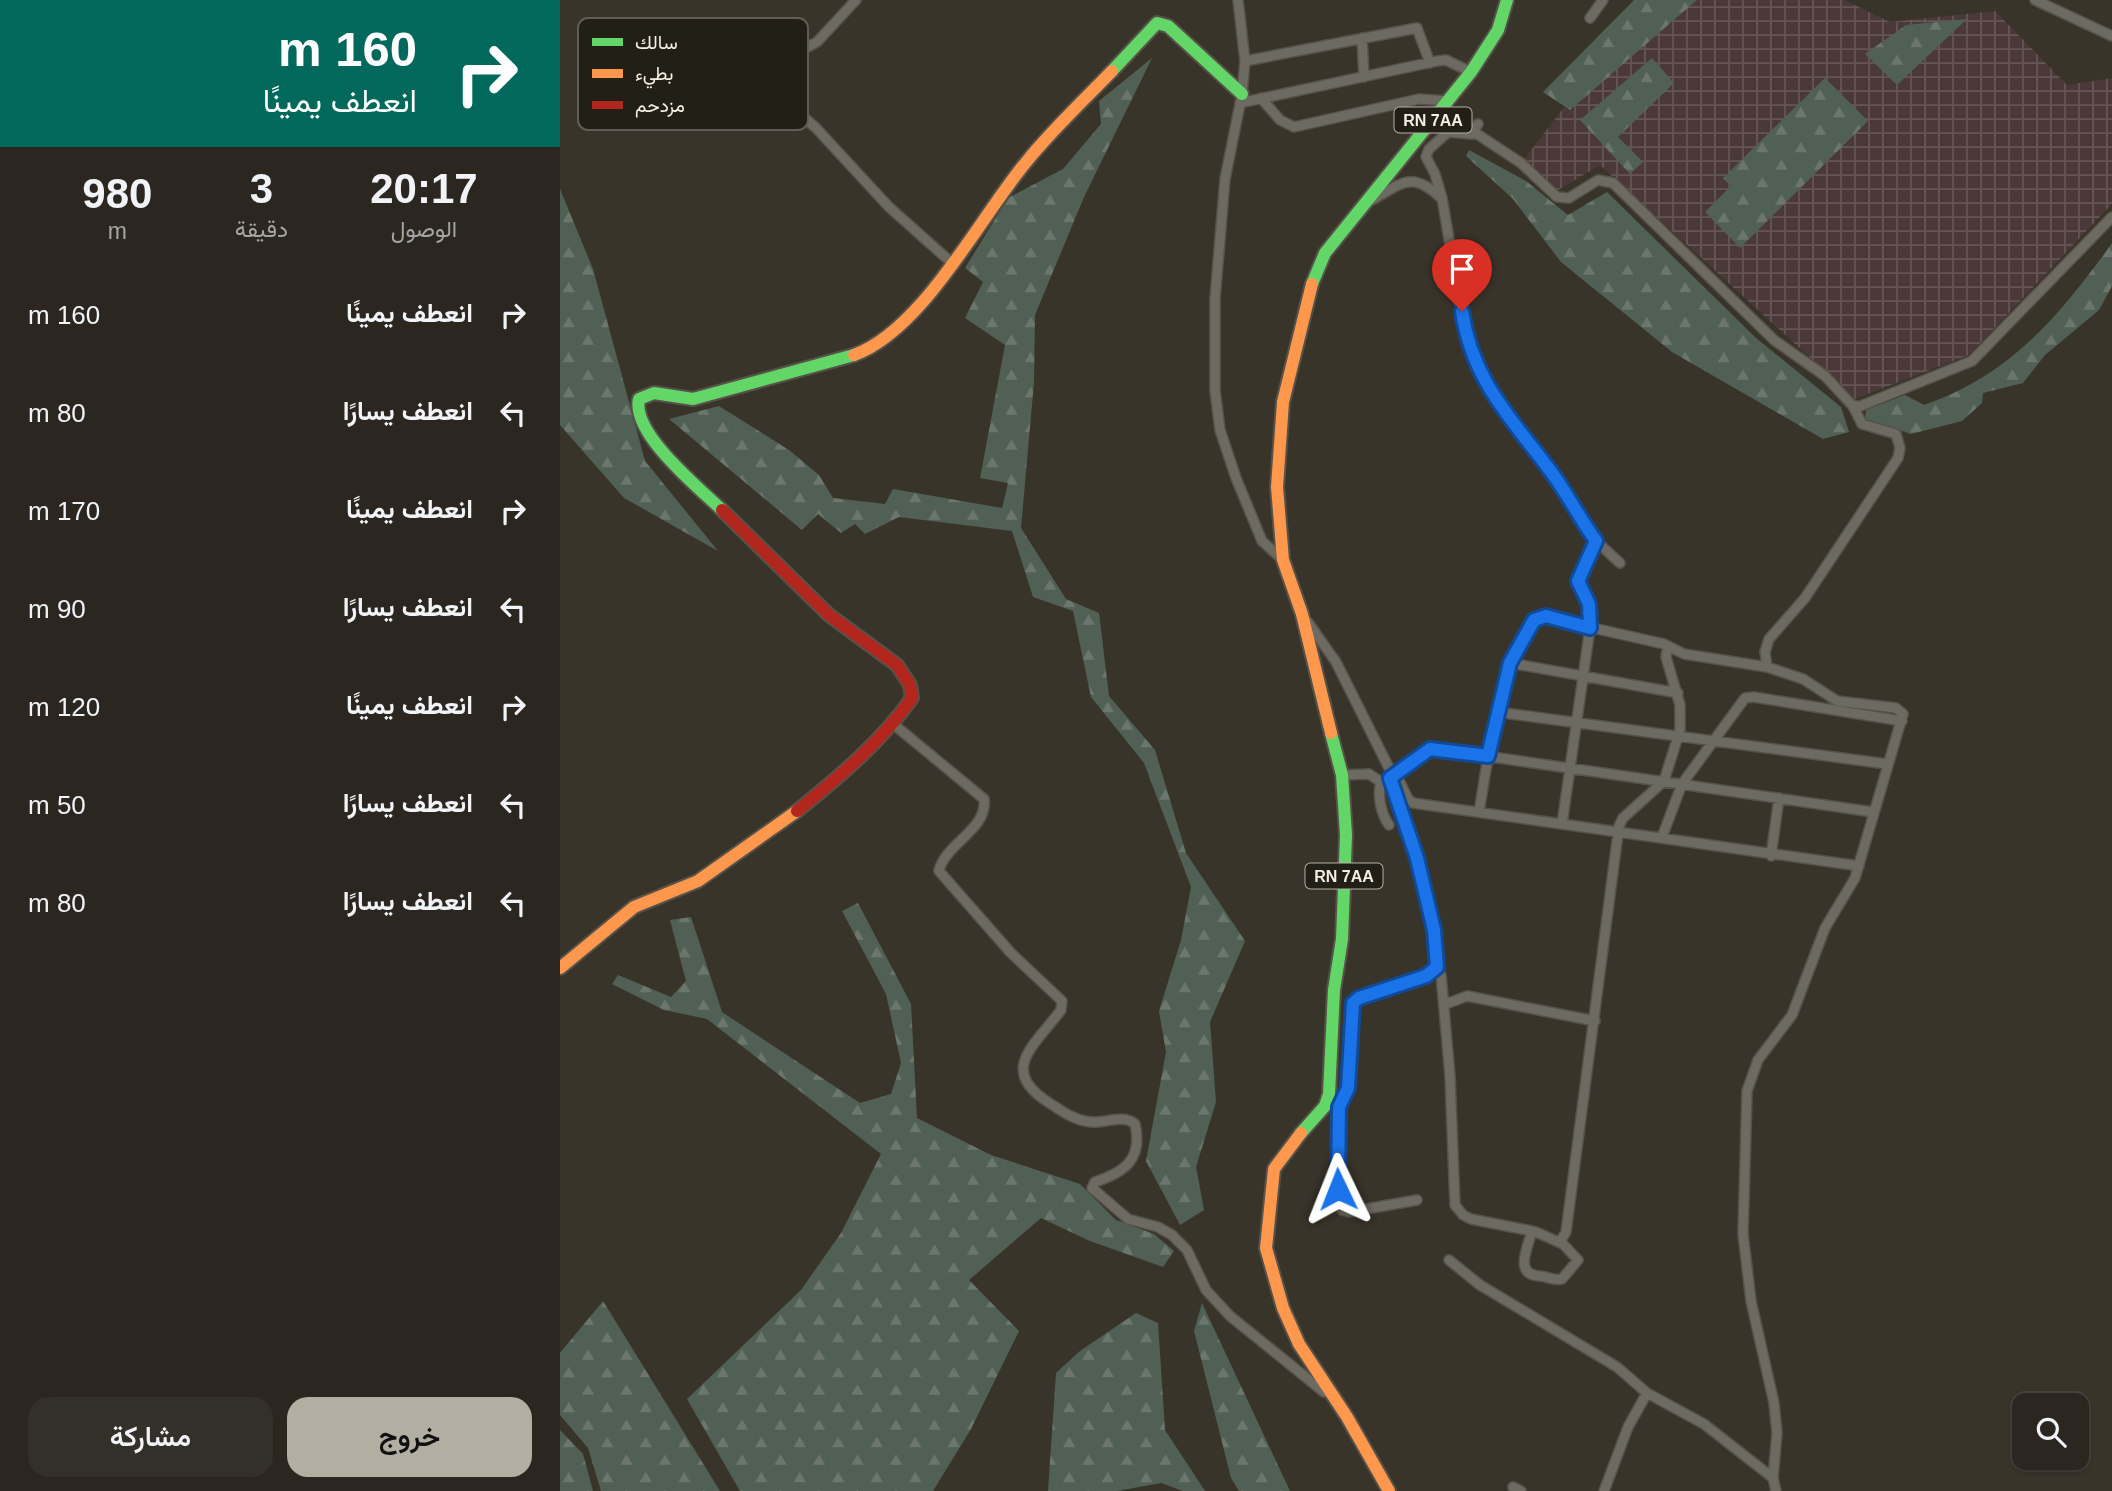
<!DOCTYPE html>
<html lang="ar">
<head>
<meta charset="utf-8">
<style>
	body { margin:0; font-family:Arial,Vazirmatn,sans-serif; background:#332f29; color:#f1f3f6; direction:rtl; height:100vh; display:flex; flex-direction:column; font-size:26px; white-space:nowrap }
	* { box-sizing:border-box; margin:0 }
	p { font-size:23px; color:#a6a5a5 }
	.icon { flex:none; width:38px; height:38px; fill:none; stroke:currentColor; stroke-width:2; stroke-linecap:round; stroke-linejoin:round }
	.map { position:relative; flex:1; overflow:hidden; direction:ltr }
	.details { display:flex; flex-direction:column; background:#2b2720; width:560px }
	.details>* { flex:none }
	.banner { background:#00695c; color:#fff; overflow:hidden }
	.buttons { position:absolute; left:1452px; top:1393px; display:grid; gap:14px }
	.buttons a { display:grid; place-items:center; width:77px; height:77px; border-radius:14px; background:#2b2720; box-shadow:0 2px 5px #0004,0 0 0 2px #47443e; font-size:35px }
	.pin { position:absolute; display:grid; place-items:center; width:60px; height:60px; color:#fff; margin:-72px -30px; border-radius:50% 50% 50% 0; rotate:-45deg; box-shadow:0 0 7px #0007 }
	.pin .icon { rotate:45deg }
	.me { position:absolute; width:77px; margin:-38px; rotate:358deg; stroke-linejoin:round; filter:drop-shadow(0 0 5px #0008) }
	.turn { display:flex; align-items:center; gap:24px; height:147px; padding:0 28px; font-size:32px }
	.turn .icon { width:91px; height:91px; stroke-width:2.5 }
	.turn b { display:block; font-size:49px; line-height:60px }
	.eta { display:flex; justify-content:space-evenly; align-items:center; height:119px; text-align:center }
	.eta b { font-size:42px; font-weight:600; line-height:49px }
	.button { display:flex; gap:14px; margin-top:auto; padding:14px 28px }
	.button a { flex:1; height:80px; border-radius:21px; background:#b3aea2; color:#111; font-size:28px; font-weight:600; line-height:80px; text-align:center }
	.button a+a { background:#332f29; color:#f1f3f6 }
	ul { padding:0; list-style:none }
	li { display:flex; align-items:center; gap:21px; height:98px; padding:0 28px }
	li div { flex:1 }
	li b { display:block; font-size:26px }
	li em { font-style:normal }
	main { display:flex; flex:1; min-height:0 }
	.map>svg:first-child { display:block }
</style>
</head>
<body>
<main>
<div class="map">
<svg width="1552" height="1491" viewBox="0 0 1552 1491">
	<defs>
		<pattern id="industrial-grid" width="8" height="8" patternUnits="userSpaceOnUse" patternTransform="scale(1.75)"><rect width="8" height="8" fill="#4b3838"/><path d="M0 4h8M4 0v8" fill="none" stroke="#655"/></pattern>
		<pattern id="forest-firs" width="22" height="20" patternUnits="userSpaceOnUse" patternTransform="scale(1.75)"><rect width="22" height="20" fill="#516054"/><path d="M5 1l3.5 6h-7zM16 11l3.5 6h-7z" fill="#6b776c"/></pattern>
	</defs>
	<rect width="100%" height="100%" fill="#39342a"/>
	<!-- industrial -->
	<path fill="url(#industrial-grid)" d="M1086,0H1284L1330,22L1435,11L1507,85L1552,78V204L1409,355L1295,399L1040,165L995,192L962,162Z"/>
	<!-- forest -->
	<path fill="url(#forest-firs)" d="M1074,0H1137L1010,110L983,92Z
		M1407,19L1337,85L1305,54L1346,25Z
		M592,58L524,197L475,315L474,382L461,528L506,599L539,613L549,696L595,750L626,853L685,941L650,1022L656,1102L636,1167L644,1210L620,1225L586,1161L606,1052L599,1011L621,940L631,887L584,763L531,697L513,611L473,597L452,531L339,517L305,534L295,524L281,533L258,514L242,530L109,419L159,406L229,450L259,475L273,498L325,504L333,489L442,508L448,483L420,478L445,345L405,318L423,282L405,268L448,198L503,169L541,124L539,101Z
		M1092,58L1114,83L1058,137L1083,162L1070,174L1020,120Z
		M1265,78L1308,121L1180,248L1145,212L1171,186L1163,178Z
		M909,150L966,181L1008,215L1047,192L1196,338L1281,407L1289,432L1263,439L1112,352L1001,262L953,199L906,156Z
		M0,189L33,269L85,461L158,551L64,498L0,425Z
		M1552,243V286L1539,310L1485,355L1463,383L1423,393L1422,403L1402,421L1351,434L1305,419L1306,410L1345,395L1364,405C1451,375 1500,315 1552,243Z
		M298,903L351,1004L357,1118L431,1155L520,1184L556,1220L594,1234L614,1251L603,1267L530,1241L481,1218L409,1280L459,1331L411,1429L373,1491H180L127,1399L241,1290L281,1233L321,1154L147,1019L104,1010L52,984L58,975L111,997L126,981L110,920L131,917L162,1012L300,1103L331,1094L341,1063L326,994L282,911Z
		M43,1301L160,1491H41L28,1448L0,1415V1353Z
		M642,1303L730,1491H679L671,1478L634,1331Z
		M576,1313L598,1323L605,1430L645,1491H623L601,1483L557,1491H488L496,1373L520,1351Z
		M0,1430L23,1454L33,1491H0Z"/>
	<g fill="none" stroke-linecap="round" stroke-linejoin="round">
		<!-- street casing -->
		<g stroke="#565249" stroke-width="12">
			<path id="street" d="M296,0L257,42L207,68L200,79L256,128L329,207L393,264
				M678,0L685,61L682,94L665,179L655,299V390L660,430L676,478L702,541L723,560
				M1475,0L1552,36
				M1030,18L1043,0
				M802,38L804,77
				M685,61L857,28L870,63
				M701,98L720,120L734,127L859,99L889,101
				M680,103L877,61L886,60L911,72
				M918,124L912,134L888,132L869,149L866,157L875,174L882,198L906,339L916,368L1036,541L1060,563
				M914,132L961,163L997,197L1009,198L1038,180L1053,183L1214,340L1265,376L1291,404L1298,407L1412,361L1552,217
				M812,200C842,183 852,170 881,198
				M747,621L776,662L832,774
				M950,663L1118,693
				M1207,667L1205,652L1209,639L1245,598L1338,458L1340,448L1336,434L1302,424L1293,406
				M937,712L1327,764
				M332,723L424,799C428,830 385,843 379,871L451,953L502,1001L501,1010C475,1045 438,1070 488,1102C502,1111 515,1121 532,1122C547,1123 563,1114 575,1124C583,1159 565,1172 535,1182L532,1188L568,1219L598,1227L612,1235L627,1250L646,1290L670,1316L764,1392
				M835,772L848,799L853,803L1299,866
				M782,775L809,774L821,782
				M919,812C926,772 943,635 980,616L1104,644L1124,654L1207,667L1243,679L1277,701L1336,708L1343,714L1295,878L1265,928L1232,1015L1198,1060L1187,1091L1183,1234L1191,1301L1214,1403L1217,1433L1213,1478
				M1002,824L1030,628L1029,604L1018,581L1036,541
				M829,825C821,814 817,795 821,782L830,781
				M1102,837L1122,784L1185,698L1194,697L1342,721
				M1211,856L1219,798
				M886,1004L907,996L1035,1021
				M857,1200L789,1212L782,1210L777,1173L779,1107L788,1088L793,1003L866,976L877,967
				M972,1231C968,1247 953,1275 980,1276C989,1277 994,1281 1002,1279L1018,1260L1003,1244L976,1232L972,1231L911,1219L903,1215L895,1205L890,1076L881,975C874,960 877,944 874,928C862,878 850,830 830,783L832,774L863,752L877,749L1313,812
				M1000,1242L1006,1232L1059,826L1063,818L1104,781L1120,730V705L1106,657L1108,646
				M889,1260L920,1285L1057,1367L1087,1393L1144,1424L1213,1478L1216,1491
				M953,1487L961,1491
				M1044,1491L1068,1427L1087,1393"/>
		</g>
		<!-- fast casing -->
		<g stroke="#565249" stroke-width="16">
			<path id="fast" d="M552,71L597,23L608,26L682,94
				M752,284L765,253L911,72L938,30L947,0
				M162,510C139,488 71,433 79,399L94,393L133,399L294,355
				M741,1133L765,1106L769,1094L774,990L782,939L786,835L782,775L771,733"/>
		</g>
		<!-- slow casing -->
		<g stroke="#565249" stroke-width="16">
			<path id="slow" d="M752,284L723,402L717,487L723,560L742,614L771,733
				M294,355C363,330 420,217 467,161C493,129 524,100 552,71
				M0,968L74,907L138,881L237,811
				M741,1133L714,1169L706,1248L723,1308L739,1344L787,1417L829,1491"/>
		</g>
		<!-- jam casing -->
		<g stroke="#565249" stroke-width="16">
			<path id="jam" d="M162,510L269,615L337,665L350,685L352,698C321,742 279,777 237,811"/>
		</g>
		<!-- street -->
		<use href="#street" stroke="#6d6a62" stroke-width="9"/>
		<!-- fast -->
		<use href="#fast" stroke="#63d668" stroke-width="12"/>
		<!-- slow -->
		<use href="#slow" stroke="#ff974d" stroke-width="12"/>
		<!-- jam -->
		<use href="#jam" stroke="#b3261e" stroke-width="12"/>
	</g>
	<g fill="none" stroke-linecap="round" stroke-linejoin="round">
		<!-- route casing -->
		<g stroke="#114b97" stroke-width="18">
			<path id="route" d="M778,1189L779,1107L788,1088L793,1003L799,998L866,976L877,967L874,930L857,858L830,778L870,749L928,756L950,663L974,620L986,616L1030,628L1029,604L1018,581L1036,541C1020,519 1008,495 992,473C952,419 912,381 902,311"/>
		</g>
		<!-- route -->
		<use href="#route" stroke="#1a73e8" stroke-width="12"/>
	</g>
	<g text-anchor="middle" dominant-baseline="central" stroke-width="7" stroke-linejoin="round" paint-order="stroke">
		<!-- shield labels -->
		<g fill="#221f16" stroke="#b5b1a6" stroke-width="2">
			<rect x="834.5" y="107.5" width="77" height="25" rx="5"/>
			<rect x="745.5" y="863.5" width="77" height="25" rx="5"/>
		</g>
		<g font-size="16" font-weight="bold" fill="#f4efe3">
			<text x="873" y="120">RN 7AA</text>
			<text x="784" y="876">RN 7AA</text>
		</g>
	</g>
	<!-- legend -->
	<rect x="18" y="18" width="230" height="112" rx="10" fill="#221f16" stroke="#615d54" stroke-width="2"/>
	<rect x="32" y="38" width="31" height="8" fill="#63d668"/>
	<rect x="32" y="69" width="31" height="9" fill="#ff974d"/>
	<rect x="32" y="101" width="31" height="8" fill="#b3261e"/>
	<g font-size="19" fill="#f4efe3">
		<text x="75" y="49">سالك</text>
		<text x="75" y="80">بطيء</text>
		<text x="75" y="112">مزدحم</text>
	</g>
</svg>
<div class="buttons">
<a><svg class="icon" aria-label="search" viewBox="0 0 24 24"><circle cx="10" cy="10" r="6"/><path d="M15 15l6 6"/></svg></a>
</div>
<div class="pin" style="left:902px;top:311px;background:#d93025"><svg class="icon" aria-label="arrive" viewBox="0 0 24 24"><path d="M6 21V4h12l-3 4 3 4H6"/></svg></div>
<svg class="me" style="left:778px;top:1189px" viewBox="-20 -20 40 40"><path d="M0-17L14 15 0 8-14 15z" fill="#1a73e8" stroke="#fff" stroke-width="4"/></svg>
</div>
<section class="details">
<div class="banner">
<div class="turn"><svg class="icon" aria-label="right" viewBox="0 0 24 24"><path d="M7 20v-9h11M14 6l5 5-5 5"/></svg><div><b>160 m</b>انعطف يمينًا</div></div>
</div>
<div class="eta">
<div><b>20:17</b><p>الوصول</p></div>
<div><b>3</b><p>دقيقة</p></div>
<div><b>980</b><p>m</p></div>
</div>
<ul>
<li><svg class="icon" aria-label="right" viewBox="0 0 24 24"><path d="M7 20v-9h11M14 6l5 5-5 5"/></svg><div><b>انعطف يمينًا</b></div><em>160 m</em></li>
<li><svg class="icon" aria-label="left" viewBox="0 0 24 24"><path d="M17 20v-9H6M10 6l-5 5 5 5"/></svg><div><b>انعطف يسارًا</b></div><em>80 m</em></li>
<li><svg class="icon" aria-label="right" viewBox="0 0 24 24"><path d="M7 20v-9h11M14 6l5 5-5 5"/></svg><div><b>انعطف يمينًا</b></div><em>170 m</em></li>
<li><svg class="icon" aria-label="left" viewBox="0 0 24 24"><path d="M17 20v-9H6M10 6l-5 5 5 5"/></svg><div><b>انعطف يسارًا</b></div><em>90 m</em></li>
<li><svg class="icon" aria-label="right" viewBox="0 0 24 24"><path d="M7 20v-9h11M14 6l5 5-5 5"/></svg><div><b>انعطف يمينًا</b></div><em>120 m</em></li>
<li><svg class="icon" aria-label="left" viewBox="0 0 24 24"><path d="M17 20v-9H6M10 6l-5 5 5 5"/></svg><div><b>انعطف يسارًا</b></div><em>50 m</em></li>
<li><svg class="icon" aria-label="left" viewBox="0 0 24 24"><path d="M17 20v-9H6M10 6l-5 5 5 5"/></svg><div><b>انعطف يسارًا</b></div><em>80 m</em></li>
</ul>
<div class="button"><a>خروج</a><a>مشاركة</a></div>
</section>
</main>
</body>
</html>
